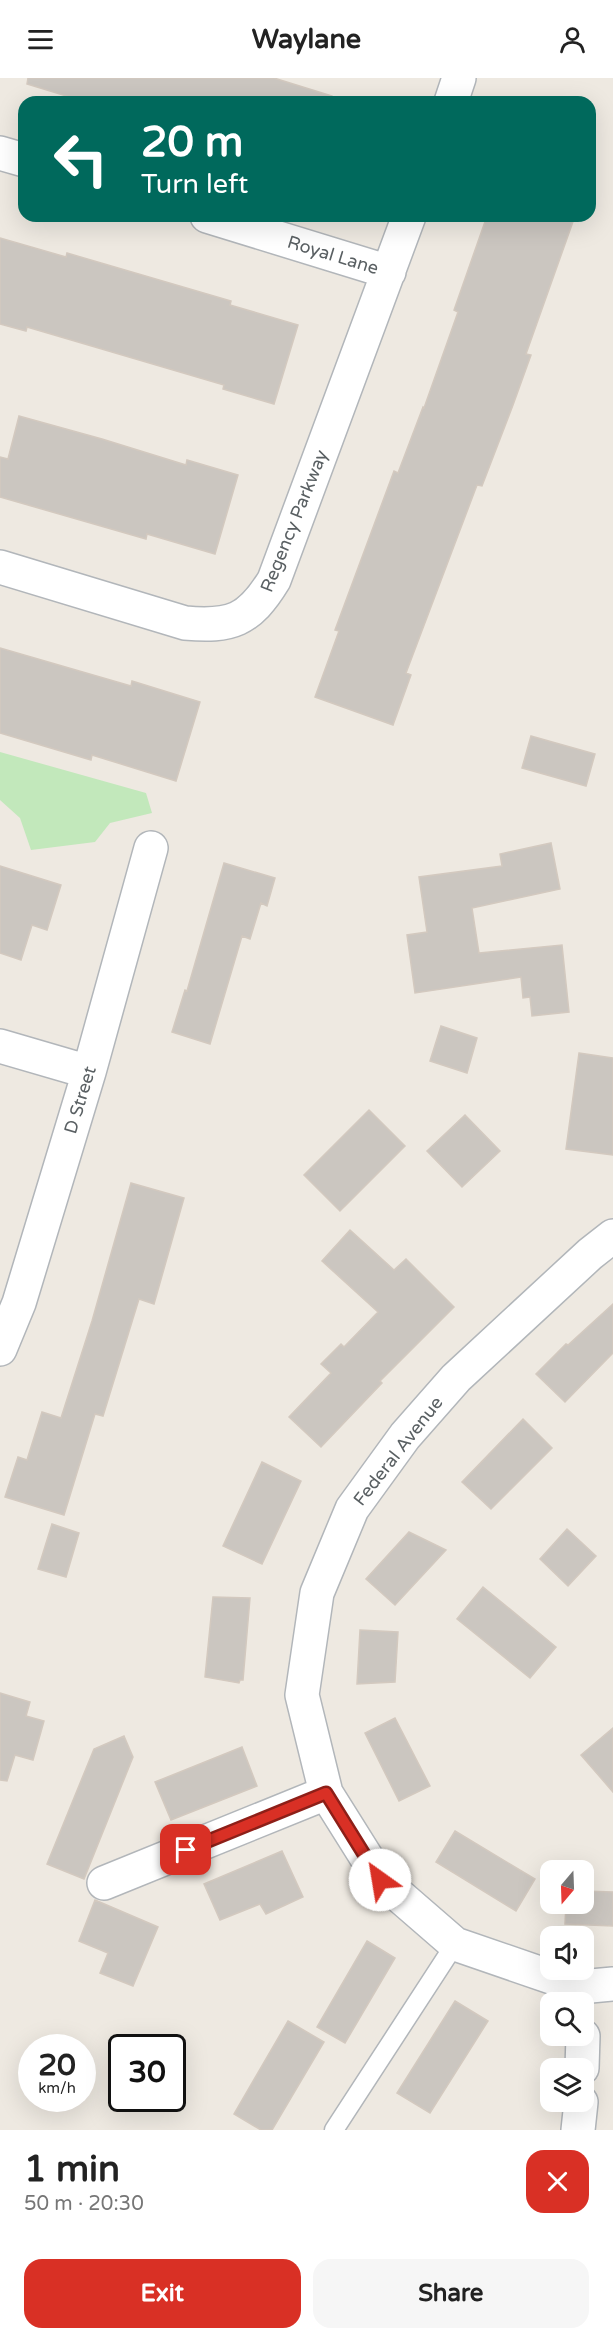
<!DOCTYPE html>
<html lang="en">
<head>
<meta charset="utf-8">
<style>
	body { margin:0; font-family:"Varela Round",sans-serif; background:#f6f6f6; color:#222; height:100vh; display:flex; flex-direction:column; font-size:22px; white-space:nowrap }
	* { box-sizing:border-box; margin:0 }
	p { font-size:20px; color:#767676 }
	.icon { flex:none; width:33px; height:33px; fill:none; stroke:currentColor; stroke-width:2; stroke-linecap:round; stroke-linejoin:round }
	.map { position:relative; height:2052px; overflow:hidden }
	.side { display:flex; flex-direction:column; background:#fff; flex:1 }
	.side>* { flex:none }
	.banner { position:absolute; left:18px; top:18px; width:578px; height:126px; border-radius:18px; box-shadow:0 6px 24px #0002; background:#00695c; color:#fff; overflow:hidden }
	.needle { width:39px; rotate:199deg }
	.controls { position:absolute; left:540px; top:1782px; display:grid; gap:12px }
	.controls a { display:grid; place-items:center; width:54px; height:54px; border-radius:12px; background:#fff; box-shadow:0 6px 24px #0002; font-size:30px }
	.speed { position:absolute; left:18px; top:1956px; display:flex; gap:12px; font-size:30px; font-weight:700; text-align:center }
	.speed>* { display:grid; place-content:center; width:78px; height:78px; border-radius:50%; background:#fff; box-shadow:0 6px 24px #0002; line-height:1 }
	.speed small { font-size:15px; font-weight:400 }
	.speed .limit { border:3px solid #111; border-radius:9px; background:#fff; color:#111 }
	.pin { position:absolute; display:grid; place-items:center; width:51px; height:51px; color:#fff; margin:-26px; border-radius:12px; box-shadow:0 3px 9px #0006 }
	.me { position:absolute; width:66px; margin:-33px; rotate:328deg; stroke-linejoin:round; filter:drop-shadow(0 0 4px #0008) }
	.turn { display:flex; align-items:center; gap:21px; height:126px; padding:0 24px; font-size:27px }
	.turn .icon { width:78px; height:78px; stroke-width:2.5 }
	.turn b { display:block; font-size:42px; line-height:51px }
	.round { display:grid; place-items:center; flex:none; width:63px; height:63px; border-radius:18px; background:#f6f6f6 }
	.overview { display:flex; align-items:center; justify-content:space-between; height:102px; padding:0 24px }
	h1 { font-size:36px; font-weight:700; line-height:45px }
	.action { display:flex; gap:12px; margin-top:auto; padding:12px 24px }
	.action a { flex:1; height:69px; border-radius:18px; background:#d93025; color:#fff; font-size:24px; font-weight:700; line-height:69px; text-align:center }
	.action a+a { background:#f6f6f6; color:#222 }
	header { display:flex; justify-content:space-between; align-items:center; height:78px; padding:0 24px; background:#fff; font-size:27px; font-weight:700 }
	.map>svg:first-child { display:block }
</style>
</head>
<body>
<header><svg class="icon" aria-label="menu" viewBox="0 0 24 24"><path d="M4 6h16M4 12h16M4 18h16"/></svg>Waylane<svg class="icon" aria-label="person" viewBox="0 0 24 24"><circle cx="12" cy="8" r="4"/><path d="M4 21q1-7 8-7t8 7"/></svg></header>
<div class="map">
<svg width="613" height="2052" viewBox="0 0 613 2052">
	<rect width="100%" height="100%" fill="#eee9e1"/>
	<!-- green -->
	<path fill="#c2e8bb" d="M0,674L146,715L152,735L110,745L95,764L31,772L20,740L0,722Z"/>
	<!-- building -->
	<path fill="#cbc6c0" stroke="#d3c9bf" stroke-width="1.5" d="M28,0H274L332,18L331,24H86L27,6Z
		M487,138H575L526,276L531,277L513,327L482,408L477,407L406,595L411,597L393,647L315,619L339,553L335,552L394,393L398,395L423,329L424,330L458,234L454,232Z
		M0,160L66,179L67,175L231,223L230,227L298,247L274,326L223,311L224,307L27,249L26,253L0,246Z
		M19,338L102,361L186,387L187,382L238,397L215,476L147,456L146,461L0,419V379L8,381Z
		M0,570L131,608L132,603L200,624L176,703L92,677L91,682L0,655Z
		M531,658L595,676L586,708L522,690Z
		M551,765L560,811L472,830L479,875L562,867L569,934L532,938L530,919L523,920L521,899L415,915L407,857L427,854L419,799L502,788L500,776Z
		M224,785L275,800L267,828L261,825L250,861L242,858L210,966L172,954L185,912L187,913Z
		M0,788L61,807L47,852L32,847L21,882L0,875Z
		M441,948L477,960L467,995L430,983Z
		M579,975L613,980V1077L566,1071Z
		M369,1032L405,1068L340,1133L304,1097Z
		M465,1037L500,1073L462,1109L427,1073Z
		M131,1105L184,1120L154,1226L139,1221L103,1338L95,1336L64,1437L5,1419L18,1379L27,1382L42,1334L61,1340L92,1243Z
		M350,1152L394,1192L406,1181L454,1229L380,1303L382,1305L321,1369L289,1339L331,1295L321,1286L341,1266L344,1269L378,1234L322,1183Z
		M613,1226V1275L565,1324L536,1296L566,1266L568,1267Z
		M523,1341L552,1370L491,1431L462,1404Z
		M262,1384L301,1403L262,1486L223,1468Z
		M52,1446L79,1455L66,1499L38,1491Z
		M567,1451L596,1478L568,1508L540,1481Z
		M409,1454L446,1472L395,1527L366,1501Z
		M483,1509L556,1569L530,1600L457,1541Z
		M213,1519L250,1520L243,1602H240L239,1605L205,1599Z
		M360,1552L398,1554L395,1604L357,1606Z
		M0,1615L30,1624L26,1638L44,1643L33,1682L15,1677L7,1703L0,1702Z
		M395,1640L430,1708L399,1723L365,1655Z
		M613,1650V1714L581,1677Z
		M124,1658L133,1679L84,1801L47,1786L94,1671Z
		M242,1669L257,1708L171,1742L155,1704Z
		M455,1753L535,1801L516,1833L436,1784Z
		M282,1773L303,1819L266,1836L260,1826L220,1842L204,1806Z
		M584,1813L613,1814V1848L565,1846L566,1826H584Z
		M95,1822L158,1849L133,1908L100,1895L108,1875L79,1863Z
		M367,1863L395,1880L345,1965L317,1949Z
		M455,1923L488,1943L430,2035L397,2015Z
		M288,1943L324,1964L272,2052H261L234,2036Z"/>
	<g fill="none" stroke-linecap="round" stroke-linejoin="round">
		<!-- lane casing -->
		<g stroke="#b2b6ba" stroke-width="21">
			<path id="lane" d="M334,2052L455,1866"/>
		</g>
		<!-- street casing -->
		<g stroke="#b2b6ba" stroke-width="36">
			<path id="street" d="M451,24L459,0
				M0,75L24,82
				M207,138L389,194
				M0,489L185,545C231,549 249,543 274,502L409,138
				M0,968L89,994
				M613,1158L590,1176L456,1300L405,1358L352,1431L317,1515L302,1617L326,1715L380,1801L455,1866L580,1909L613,1906
				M0,1271L19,1225L89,994L151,770
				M104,1805L326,1715
				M582,1990L583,1958
				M578,2052L581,2024"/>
		</g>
		<!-- lane -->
		<use href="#lane" stroke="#fff" stroke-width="18"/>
		<!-- street -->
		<use href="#street" stroke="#fff" stroke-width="33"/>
	</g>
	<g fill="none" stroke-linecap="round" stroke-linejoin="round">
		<!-- route casing -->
		<g stroke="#8d1f18" stroke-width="15">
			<path id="route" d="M186,1772L326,1715L380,1802"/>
		</g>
		<!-- route -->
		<use href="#route" stroke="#d93025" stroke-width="10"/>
	</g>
	<g text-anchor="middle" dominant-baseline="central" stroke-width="5" stroke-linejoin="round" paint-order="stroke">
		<!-- street labels -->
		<g font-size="18" fill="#5a6063" stroke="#fff">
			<text transform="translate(333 177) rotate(17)">Royal Lane</text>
			<text transform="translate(294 443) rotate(-68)">Regency Parkway</text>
			<text transform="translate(80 1022) rotate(-73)">D Street</text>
			<text transform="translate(398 1373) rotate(-52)">Federal Avenue</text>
		</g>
	</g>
</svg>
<div class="controls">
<a><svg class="needle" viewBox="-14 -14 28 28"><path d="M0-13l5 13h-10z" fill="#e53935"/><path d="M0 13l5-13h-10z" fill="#767676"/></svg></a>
<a><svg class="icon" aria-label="sound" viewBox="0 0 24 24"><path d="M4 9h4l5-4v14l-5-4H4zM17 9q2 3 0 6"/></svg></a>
<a><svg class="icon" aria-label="search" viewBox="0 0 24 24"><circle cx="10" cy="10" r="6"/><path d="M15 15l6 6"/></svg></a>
<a><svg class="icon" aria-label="layers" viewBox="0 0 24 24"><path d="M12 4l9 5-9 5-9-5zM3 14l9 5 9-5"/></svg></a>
</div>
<div class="speed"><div>20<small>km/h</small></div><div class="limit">30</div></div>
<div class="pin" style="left:186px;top:1772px;background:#d93025"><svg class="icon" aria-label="arrive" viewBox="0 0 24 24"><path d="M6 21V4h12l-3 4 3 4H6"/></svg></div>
<svg class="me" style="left:380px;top:1802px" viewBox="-20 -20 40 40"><circle r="19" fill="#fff"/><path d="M0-13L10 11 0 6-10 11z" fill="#d93025"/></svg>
<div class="banner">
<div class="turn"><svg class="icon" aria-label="left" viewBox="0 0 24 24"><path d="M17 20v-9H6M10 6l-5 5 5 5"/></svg><div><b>20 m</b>Turn left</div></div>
</div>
</div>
<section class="side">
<div class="overview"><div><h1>1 min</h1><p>50 m · 20:30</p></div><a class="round" style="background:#d93025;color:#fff"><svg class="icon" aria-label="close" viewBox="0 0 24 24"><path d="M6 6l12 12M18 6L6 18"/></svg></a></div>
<div class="action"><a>Exit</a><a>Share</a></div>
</section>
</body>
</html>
